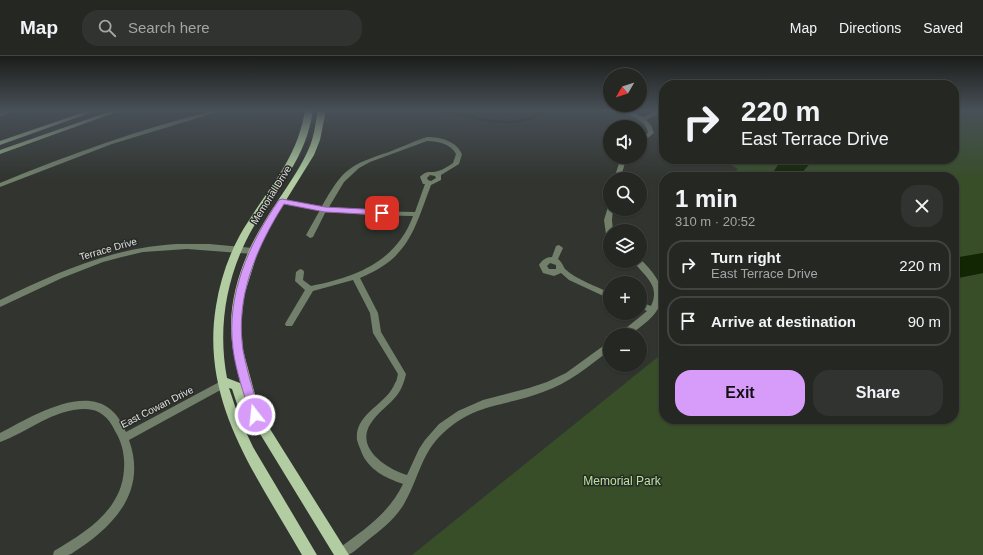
<!DOCTYPE html>
<html lang="en">
<head>
<meta charset="utf-8">
<style>
	body { margin:0; font-family:Arial,sans-serif; background:#313330; color:#f1f3f6; height:100vh; display:flex; flex-direction:column; font-size:15px; white-space:nowrap }
	* { box-sizing:border-box; margin:0 }
	p { font-size:13px; color:#a3a5a6 }
	.icon { flex:none; width:22px; height:22px; fill:none; stroke:currentColor; stroke-width:2; stroke-linecap:round; stroke-linejoin:round }
	.map { position:relative; flex:1; overflow:hidden }
	.drawer { position:absolute; left:659px; top:116px; width:300px; height:252px; display:flex; flex-direction:column; background:#252723; border-radius:16px; box-shadow:0 1px 3px #0004,0 0 0 1px #424441 }
	.drawer>* { flex:none }
	.guide { position:absolute; left:659px; top:24px; width:300px; height:84px; border-radius:16px; box-shadow:0 1px 3px #0004,0 0 0 1px #424441; background:#252723; color:#f1f3f6; overflow:hidden }
	.needle { width:26px; rotate:231deg }
	.buttons { position:absolute; left:603px; top:12px; display:grid; gap:8px }
	.buttons a { display:grid; place-items:center; width:44px; height:44px; border-radius:50%; background:#252723; box-shadow:0 1px 3px #0004,0 0 0 1px #424441; font-size:20px }
	.pin { position:absolute; display:grid; place-items:center; width:34px; height:34px; color:#fff; margin:-17px; border-radius:8px; box-shadow:0 2px 6px #0006 }
	.me { position:absolute; width:44px; margin:-22px; rotate:344deg; stroke-linejoin:round; filter:drop-shadow(0 0 3px #0008) }
	.turn { display:flex; align-items:center; gap:14px; height:84px; padding:0 16px; font-size:18px }
	.turn .icon { width:52px; height:52px; stroke-width:2.5 }
	.turn b { display:block; font-size:28px; line-height:34px }
	.round { display:grid; place-items:center; flex:none; width:42px; height:42px; border-radius:16px; background:#313330 }
	.headline { display:flex; align-items:center; justify-content:space-between; height:68px; padding:0 16px }
	h1 { font-size:24px; font-weight:700; line-height:30px }
	.primary-button { display:flex; gap:8px; margin-top:auto; padding:8px 16px }
	.primary-button a { flex:1; height:46px; border-radius:16px; background:#d79bf9; color:#111; font-size:16px; font-weight:700; line-height:46px; text-align:center }
	.primary-button a+a { background:#313330; color:#f1f3f6 }
	ul { padding:0; list-style:none }
	li { display:flex; align-items:center; gap:12px; height:50px; margin:0 8px 6px; padding:0 8px; border:2px solid #424441; border-radius:16px }
	li div { flex:1 }
	li b { display:block; font-size:15px }
	li em { font-style:normal }
	header { display:flex; align-items:center; gap:24px; box-sizing:border-box; height:56px; padding:0 20px; background:#252723; border-bottom:1px solid #424441 }
	header strong { font-size:19px }
	nav { display:flex; gap:22px; margin-inline-start:auto; font-size:14px }
	.search { width:280px; height:36px; background:#313330; display:flex; align-items:center; gap:10px; box-sizing:border-box; padding:0 14px; border-radius:16px; color:#a3a5a6; font-size:15px }
	.map>svg:first-child { display:block }
</style>
</head>
<body>
<header>
<strong>Map</strong>
<div class="search"><svg class="icon" aria-label="search" viewBox="0 0 24 24"><circle cx="10" cy="10" r="6"/><path d="M15 15l6 6"/></svg>Search here</div>
<nav><a>Map</a><a>Directions</a><a>Saved</a></nav>
</header>
<div class="map">
<svg width="983" height="499" viewBox="0 0 983 499">
	<rect width="100%" height="100%" fill="#31342f"/>
	<!-- green -->
	<path fill="#374e28" d="M954,54H983V197L954,202V121H798L814,103H954Z
		M721,103H782L770,121H727L738,113Z
		M983,217V499H412L664,296V363H954V226L958,222Z"/>
	<!-- water -->
	<path fill="#122603" d="M782,103H814L798,121H770Z
		M983,197V217L958,222L954,226V202Z"/>
	<g fill="none" stroke-linecap="round" stroke-linejoin="round">
		<!-- stream -->
		<path stroke="#122603" stroke-width="2" d="M438,54C469,61 518,77 545,54"/>
		<!-- street -->
		<path fill="#72806b" fill-rule="evenodd" d="M9,54H17L0,61V57Z
			M215,54H224L112,88L0,131V127C70,98 141,73 215,54Z
			M622,54H629L643,61L655,55L664,54V57L658,58L646,64L651,69L654,77L640,88V83L648,77C646,63 631,62 622,54Z
			M427,81C441,81 456,85 462,98L459,108L441,119V124L431,129C414,174 409,202 360,222L378,257L381,276L406,318C400,346 385,347 371,367C354,392 387,413 407,419L419,393L425,384L439,368L458,355L483,344L529,332L547,326L566,317L610,285V294C589,310 569,327 543,336C502,352 473,346 439,381C421,400 417,426 404,448C395,463 381,474 368,484C363,488 353,497 348,499C345,499 339,499 336,499L337,494C363,474 388,459 403,428C386,422 368,414 361,395C360,392 358,388 357,384C354,357 387,349 395,327C397,325 397,321 398,318L373,277L370,257L353,224L313,235L292,270H286L285,268L286,266L305,234L295,225L296,216L300,213L303,214L304,216L303,224L311,230C356,221 396,206 413,160L367,159L326,155L313,181L310,182L306,179L320,154L282,148L279,146L282,144L322,150C343,113 349,109 389,96C402,91 414,85 427,81ZM427,85C438,85 451,88 456,98L453,107C448,110 443,114 438,115C430,118 428,113 420,121L423,128H425L415,156L367,155L329,151L344,126L359,112L370,106ZM430,119L435,120L436,122L431,125L428,124L427,122Z
			M621,101H627L620,123H614Z
			M608,151H610V153H613L612,164L613,175H610V181L606,178L604,164Z
			M176,188H209L253,192L257,195L253,198L187,193L143,196L122,201L103,206L62,222L0,251V244C58,216 111,192 176,188Z
			M559,189L563,192L558,203C562,206 563,210 565,213C577,224 596,230 610,237V243L569,224L561,217L554,220L543,217L539,209C542,204 546,201 552,201L556,190ZM550,207L556,209V213H549L547,210Z
			M640,203C664,225 672,246 644,268C634,276 632,279 619,279L620,277L647,255L640,252V246L651,250C661,229 644,220 633,205H640Z
			M223,324L226,325L227,328L226,331L129,384C148,437 112,472 71,498L68,499H53L54,495C86,476 122,454 124,413C125,400 122,386 115,375C109,362 100,353 85,353C53,353 28,376 0,386V377C27,363 81,329 110,353C118,359 122,368 126,376Z"/>
		<!-- secondary -->
		<path fill="#96ac89" fill-rule="evenodd" d="M90,54H98L0,89V85Z
			M114,54H122L0,98V94Z"/>
		<!-- primary -->
		<path fill="#b1cda1" fill-rule="evenodd" d="M305,54H313C306,103 279,129 254,170C227,216 217,270 227,322L240,327L241,329C236,310 231,290 231,269C231,235 245,197 263,168C277,144 304,110 312,84C315,74 316,64 318,54H326L320,84L314,99L270,170L258,195L244,240L241,269L243,294L260,357L349,499H334L251,363L240,357L232,333L229,332L238,359L253,391L317,499H302C257,420 200,347 216,250C220,225 228,201 240,179C265,135 297,106 305,54Z"/>
	</g>
	<!-- sky -->
	<linearGradient id="sky" x2="0" y2="1"><stop stop-color="#1b1d1a"/><stop offset="0.44" stop-color="#485058"/><stop offset="1" stop-color="#485058" stop-opacity="0"/></linearGradient>
	<rect width="983" height="124" fill="url(#sky)"/>
	<!-- route -->
	<path fill="#d79bf9" stroke="#8c65a2" d="M282,143L325,151L382,154L386,157L382,159L325,156L284,148C256,192 235,242 243,294C247,316 254,338 261,359L259,362L255,364L252,362L250,359C244,337 236,316 233,293C226,238 249,188 279,144Z"/>
	<g text-anchor="middle" dominant-baseline="central" stroke-width="3" stroke-linejoin="round" paint-order="stroke">
		<!-- street labels -->
		<g font-size="10" fill="#dfe1de" stroke="#272a26">
			<text transform="translate(271 139) rotate(-58)">Memorial Drive</text>
			<text transform="translate(108 193) rotate(-16)">Terrace Drive</text>
			<text transform="translate(157 351) rotate(-27)">East Cowan Drive</text>
		</g>
		<!-- near-park labels -->
		<g font-size="12" fill="#b7e59b" stroke="#272a26">
			<text x="622" y="425">Memorial Park</text>
		</g>
	</g>
</svg>
<div class="buttons">
<a><svg class="needle" viewBox="-14 -14 28 28"><path d="M0-13l5 13h-10z" fill="#e53935"/><path d="M0 13l5-13h-10z" fill="#a3a5a6"/></svg></a>
<a><svg class="icon" aria-label="sound" viewBox="0 0 24 24"><path d="M4 9h4l5-4v14l-5-4H4zM17 9q2 3 0 6"/></svg></a>
<a><svg class="icon" aria-label="search" viewBox="0 0 24 24"><circle cx="10" cy="10" r="6"/><path d="M15 15l6 6"/></svg></a>
<a><svg class="icon" aria-label="layers" viewBox="0 0 24 24"><path d="M12 4l9 5-9 5-9-5zM3 14l9 5 9-5"/></svg></a>
<a>+</a>
<a>−</a>
</div>
<div class="pin" style="left:382px;top:157px;background:#d93025"><svg class="icon" aria-label="arrive" viewBox="0 0 24 24"><path d="M6 21V4h12l-3 4 3 4H6"/></svg></div>
<svg class="me" style="left:255px;top:359px" viewBox="-20 -20 40 40"><circle r="17" fill="#d79bf9" stroke="#fff" stroke-width="3"/><path d="M0-11L8 9 0 5-8 9z" fill="#fff"/></svg>
<div class="guide">
<div class="turn"><svg class="icon" aria-label="right" viewBox="0 0 24 24"><path d="M7 20v-9h11M14 6l5 5-5 5"/></svg><div><b>220 m</b>East Terrace Drive</div></div>
</div>
<section class="drawer">
<div class="headline"><div><h1>1 min</h1><p>310 m · 20:52</p></div><a class="round"><svg class="icon" aria-label="close" viewBox="0 0 24 24"><path d="M6 6l12 12M18 6L6 18"/></svg></a></div>
<ul>
<li><svg class="icon" aria-label="right" viewBox="0 0 24 24"><path d="M7 20v-9h11M14 6l5 5-5 5"/></svg><div><b>Turn right</b><p>East Terrace Drive</p></div><em>220 m</em></li>
<li><svg class="icon" aria-label="arrive" viewBox="0 0 24 24"><path d="M6 21V4h12l-3 4 3 4H6"/></svg><div><b>Arrive at destination</b></div><em>90 m</em></li>
</ul>
<div class="primary-button"><a>Exit</a><a>Share</a></div>
</section>
</div>
</body>
</html>
